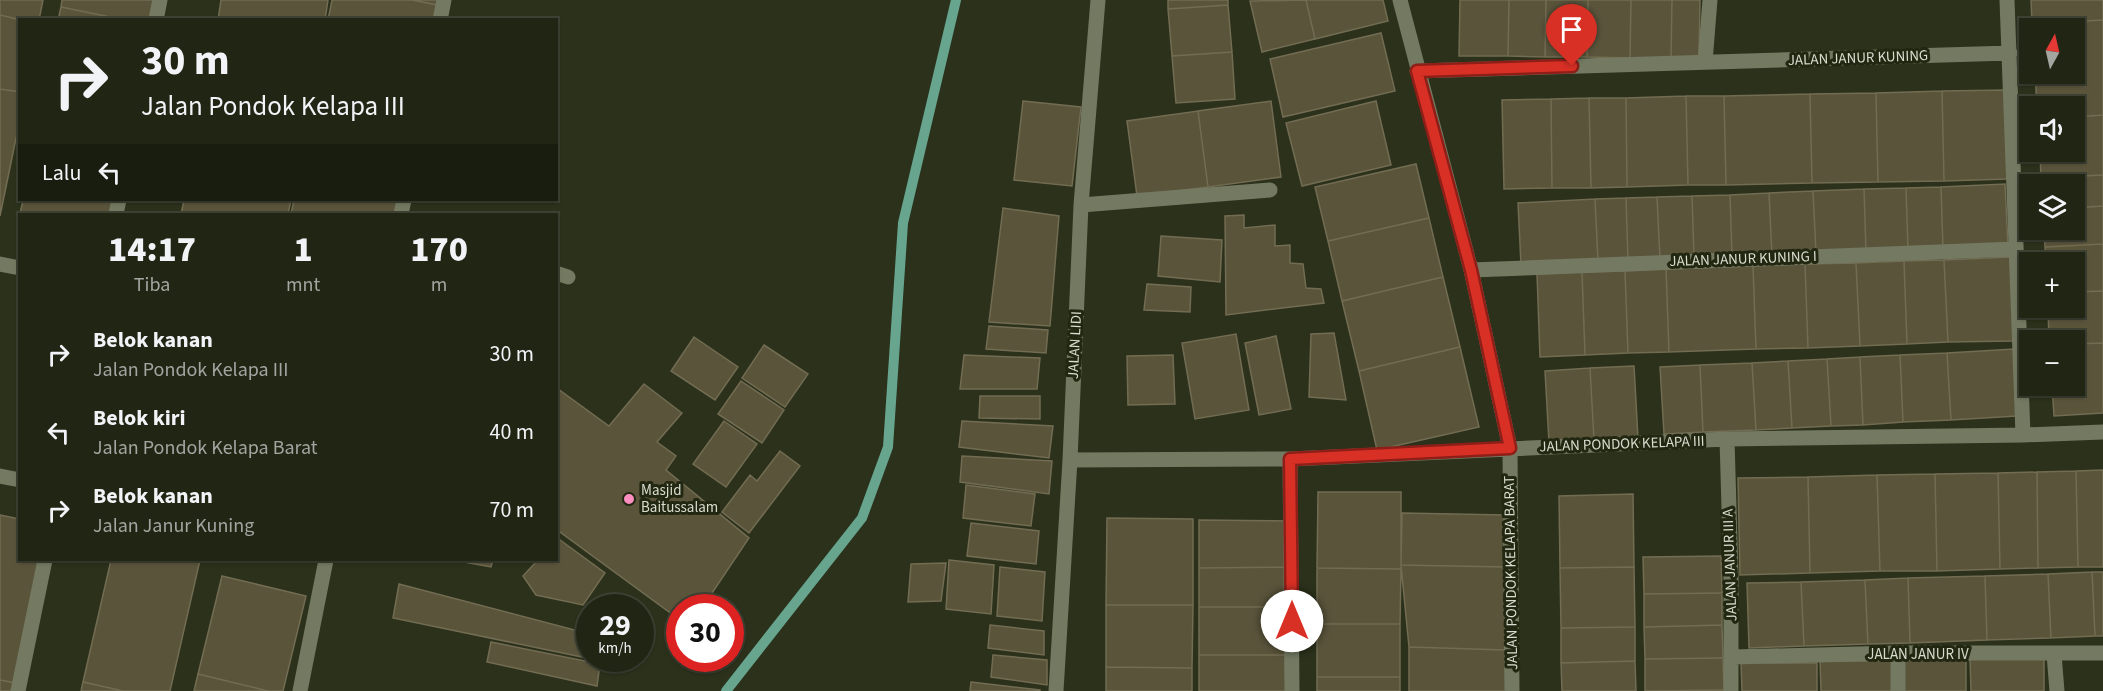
<!DOCTYPE html>
<html lang="id">
<head>
<meta charset="utf-8">
<style>
	body { margin:0; font-family:"Source Sans 3",sans-serif; background:#2d3122; color:#f1f3f6; height:100vh; display:flex; flex-direction:column; font-size:22px; white-space:nowrap }
	* { box-sizing:border-box; margin:0 }
	p { font-size:20px; color:#a2a5a0 }
	.icon { flex:none; width:33px; height:33px; fill:none; stroke:currentColor; stroke-width:2; stroke-linecap:round; stroke-linejoin:round }
	.map { position:relative; flex:1; overflow:hidden }
	.details { position:absolute; left:18px; top:213px; width:540px; height:348px; display:flex; flex-direction:column; background:#202514; border-radius:0px; box-shadow:0 2px 4px #0004,0 0 0 2px #3d4234 }
	.details>* { flex:none }
	.banner { position:absolute; left:18px; top:18px; width:540px; height:183px; border-radius:0px; box-shadow:0 2px 4px #0004,0 0 0 2px #3d4234; background:#202514; color:#f1f3f6; overflow:hidden }
	.needle { width:39px; rotate:8deg }
	.buttons { position:absolute; left:2019px; top:18px; display:grid; gap:12px }
	.buttons a { display:grid; place-items:center; width:66px; height:66px; border-radius:0px; background:#202514; box-shadow:0 2px 4px #0004,0 0 0 2px #3d4234; font-size:30px }
	.speed { position:absolute; left:576px; top:594px; display:flex; gap:12px; font-size:30px; font-weight:700; text-align:center }
	.speed>* { display:grid; place-content:center; width:78px; height:78px; border-radius:50%; background:#202514; box-shadow:0 2px 4px #0004,0 0 0 2px #3d4234; line-height:1 }
	.speed small { font-size:15px; font-weight:400 }
	.speed .limit { border:9px solid #d22; background:#fff; color:#111 }
	.pin { position:absolute; display:grid; place-items:center; width:51px; height:51px; color:#fff; margin:-62px -26px; border-radius:50% 50% 50% 0; rotate:-45deg; box-shadow:0 0 6px #0007 }
	.pin .icon { rotate:45deg }
	.me { position:absolute; width:66px; margin:-33px; rotate:0deg; stroke-linejoin:round; filter:drop-shadow(0 0 4px #0008) }
	.turn { display:flex; align-items:center; gap:21px; height:126px; padding:0 24px; font-size:27px }
	.turn .icon { width:78px; height:78px; stroke-width:2.5 }
	.turn b { display:block; font-size:42px; line-height:51px }
	.then { display:flex; align-items:center; height:57px; padding:0 24px; background:#0003; gap:12px; font-size:22px }
	.eta { display:flex; justify-content:space-evenly; align-items:center; height:102px; text-align:center }
	.eta b { font-size:36px; font-weight:800; line-height:42px }
	ul { padding:0; list-style:none }
	li { display:flex; align-items:center; gap:18px; height:78px; padding:0 24px }
	li div { flex:1 }
	li b { display:block; font-size:22px }
	li em { font-style:normal }
	.map>svg:first-child { display:block }
</style>
</head>
<body>
<div class="map">
<svg width="2103" height="691" viewBox="0 0 2103 691">
	<rect width="100%" height="100%" fill="#2b311b"/>
	<g fill="none" stroke-linecap="round" stroke-linejoin="round">
		<!-- stream -->
		<path stroke="#67a58f" stroke-width="10" d="M726,691L862,518L888,447L903,223L956,0"/>
	</g>
	<!-- building -->
	<path fill="#5a543b" stroke="#726c52" stroke-width="1.5" d="M0,0H43L39,20H21L0,15Z
		M62,0H153L149,20H125L61,7Z
		M221,0H328L325,20H218Z
		M332,0H412L438,5L435,20H328Z
		M412,0H439L438,5Z
		M1168,0H1228V5L1168,9Z
		M1306,0L1315,39L1262,52L1250,1Z
		M1306,0H1383L1388,21L1315,39Z
		M1460,0H1509L1508,56H1459Z
		M1509,0H1546L1545,57L1508,56Z
		M1546,0H1588L1587,57H1545Z
		M1588,0H1631L1630,58L1587,57Z
		M1631,0H1672L1671,59L1630,58Z
		M1672,0H1700L1699,58L1671,59Z
		M2031,0H2103V20L2032,24Z
		M1228,5L1232,52L1172,56L1168,9Z
		M61,7L125,20H58Z
		M0,15L21,20L20,92L0,89Z
		M2103,20V115L2074,117V106H2037L2035,74H2074V28H2033L2032,24Z
		M1381,33L1395,91L1283,117L1270,59Z
		M1232,52L1235,99L1176,103L1172,56Z
		M0,89L20,92V119L0,216Z
		M2005,90L2007,179L1944,181L1942,91Z
		M1942,91L1944,181L1878,182L1876,93Z
		M1876,93L1878,182L1812,183L1810,94Z
		M1810,94L1812,183L1726,185L1724,96Z
		M1686,96L1688,185L1627,187L1626,98Z
		M1686,96H1724L1726,185H1688Z
		M1589,98L1591,188H1552L1551,99Z
		M1589,98H1626L1627,187L1591,188Z
		M1551,99L1552,188L1504,189L1502,100Z
		M1023,101L1081,107L1072,186L1014,180Z
		M1271,101L1281,177L1208,187L1198,111Z
		M1376,101L1391,165L1302,186L1286,123Z
		M1198,111L1208,187L1137,196L1127,121Z
		M2103,115V175L2041,178L2040,152H2074V117Z
		M1416,164L1429,218L1328,241L1315,187Z
		M2103,175V206L2074,208V184H2041V178Z
		M2005,184L2008,246L1943,249L1941,187Z
		M1941,187L1943,249L1908,250L1906,188Z
		M1906,188L1908,250L1866,252L1864,189Z
		M1864,189L1866,252L1816,253L1813,191Z
		M1813,191L1816,253L1772,255L1769,193Z
		M1769,193L1772,255L1732,257L1730,195Z
		M1730,195L1732,257L1694,258L1692,196Z
		M1692,196L1694,258L1660,259L1657,197Z
		M1657,197L1660,259L1628,260L1626,198Z
		M1626,198L1628,260L1598,262L1595,199Z
		M1595,199L1598,262L1521,265L1518,203Z
		M23,200H113L110,214H20Z
		M184,200H291L288,214H181Z
		M294,200H401L398,214H291Z
		M2103,206V244L2045,247L2044,230H2074V208Z
		M1003,208L1059,216L1050,326L989,322Z
		M1244,215V228L1275,225V246L1290,245V263L1303,264L1306,288L1321,289L1324,303L1226,315L1225,216Z
		M1429,218L1443,277L1342,301L1328,241Z
		M1161,236L1222,240L1220,282L1158,276Z
		M2103,244V291L2074,292V262H2046L2045,247Z
		M2011,257L2014,341L1948,342L1944,260Z
		M1944,260L1948,342L1907,344L1904,261Z
		M1904,261L1907,344L1860,346L1856,263Z
		M1856,263L1860,346L1808,348L1805,264Z
		M1805,264L1808,348L1756,349L1753,266Z
		M1753,266L1756,349L1669,352L1666,269Z
		M1666,269L1669,352L1628,353L1625,271Z
		M1625,271L1628,353L1585,355L1582,272Z
		M1582,272L1585,355L1540,357L1537,274Z
		M1443,277L1460,347L1359,371L1342,301Z
		M1147,284L1191,287L1190,312L1144,310Z
		M2103,291V343L2074,344V340H2049L2048,308H2074V292Z
		M989,326L1048,330L1046,353L986,349Z
		M1334,333L1346,400L1309,397L1311,334Z
		M1236,334L1249,410L1195,419L1182,343Z
		M1276,336L1291,409L1259,415L1245,343Z
		M694,337L738,367L715,400L671,371Z
		M2103,343V413L2054,416L2052,386H2074V344Z
		M764,345L808,374L785,407L742,378Z
		M1460,347L1479,427L1377,450L1359,371Z
		M2014,349L2017,416L1951,420L1947,353Z
		M1947,353L1951,420L1903,422L1900,355Z
		M964,355L1040,358L1037,389H960Z
		M1173,355L1175,404L1128,405L1127,356Z
		M1900,355L1903,422L1863,425L1860,357Z
		M1860,357L1863,425L1831,426L1827,359Z
		M1827,359L1831,426L1792,428L1788,361Z
		M1788,361L1792,428L1756,430L1752,363Z
		M1752,363L1756,430L1703,432L1700,365Z
		M1700,365L1703,432L1664,434L1660,367Z
		M1634,366L1638,438L1594,440L1590,368Z
		M1590,368L1594,440L1549,442L1545,371Z
		M741,381L784,410L762,443L718,414Z
		M644,384L682,413L657,442L676,456L666,470L749,538L702,608H680V620L556,529V391L558,389L609,426Z
		M980,396H1040V419L979,418Z
		M724,421L757,444L726,487L693,464Z
		M962,421L1053,426L1049,458L959,447Z
		M780,451L800,466L749,533L722,512L750,475L757,481Z
		M962,456L1052,461L1049,494L960,482Z
		M2103,470V567H2078L2076,471Z
		M2076,471L2078,567L2038,568L2037,472Z
		M2037,472L2038,568L2000,569L1998,473Z
		M1998,473L2000,569L1937,571L1935,474Z
		M1935,474L1937,571H1880L1877,475Z
		M1877,475L1880,571L1810,573L1808,477Z
		M1808,477L1810,573L1740,575L1738,478Z
		M966,485L1035,494L1031,526L963,518Z
		M1318,492H1401V569L1317,568Z
		M1633,494L1634,567L1560,568L1559,496Z
		M1402,513L1506,515L1505,567L1401,565Z
		M0,515L20,519V560H44L16,683L0,680Z
		M1107,518L1193,519V605H1106Z
		M1199,520L1290,521V567L1199,568Z
		M971,523L1039,531L1036,564L967,556Z
		M556,537L605,573L583,605L536,595L523,576L535,563L531,560H556Z
		M1721,556L1722,593L1644,594L1643,557Z
		M111,560H200L170,691H123L83,682Z
		M453,560H493L491,567Z
		M949,560L994,565L991,614L946,609Z
		M946,563L941,601L908,602L911,564Z
		M1401,565L1505,567V650L1409,647Z
		M1000,567L1045,572L1042,621L997,616Z
		M1290,567V607H1199V568Z
		M1634,567L1635,627L1561,628L1560,568Z
		M1317,568L1401,569L1400,624H1317Z
		M2092,572L2095,636L2051,638L2048,574Z
		M2092,572H2103V636H2095Z
		M2048,574L2051,638L1987,640L1985,576Z
		M222,576L306,596L283,691H268L198,674Z
		M1985,576L1987,640L1910,643L1908,578Z
		M1908,578L1910,643L1868,644L1865,580Z
		M1865,580L1868,644L1804,646L1801,582Z
		M1801,582L1804,646L1749,648L1747,583Z
		M399,584L590,634V658H617L616,664L393,618Z
		M1722,593V625L1644,627V594Z
		M1106,605H1193L1192,668L1106,667Z
		M1199,607H1290V655H1199Z
		M1317,624H1400V677H1317Z
		M990,625L1044,631V655L988,648Z
		M1722,625L1723,658L1645,659L1644,627Z
		M1635,627V661L1561,663V628Z
		M491,642L600,664L597,686L487,662Z
		M1409,647L1505,650L1506,691H1409Z
		M993,655L1047,660V685L991,677Z
		M1199,655H1290V691H1199Z
		M1723,658L1724,690L1645,691V659Z
		M1970,658H2044V691H1971Z
		M1902,660H1966V691H1903Z
		M1635,661L1636,691H1562L1561,663Z
		M1820,661H1892L1893,691H1821Z
		M1741,663H1817V691H1742Z
		M1106,667L1192,668V691H1106Z
		M198,674L268,691H194Z
		M1317,677H1400V691H1317Z
		M0,680L16,683L15,691H0Z
		M83,682L123,691H81Z
		M971,682L1040,690V691H970Z
		M1724,690V691H1645Z"/>
	<g fill="none" stroke-linecap="round" stroke-linejoin="round">
		<!-- minor -->
		<path stroke="#737a61" stroke-width="15" d="M1400,0L1471,270L1510,448L1512,691
			M2007,0L2023,435
			M156,20L160,0
			M440,20L444,0
			M1705,62L1710,0
			M1417,71L2010,53
			M1081,205L1270,190
			M116,214L119,200
			M401,214L404,200
			M0,264L20,268
			M1471,270L2016,249
			M556,273L568,277
			M1727,439L1731,577V691
			M1290,459L1292,691
			M1070,460L1290,459L1727,439L2023,435L2103,432
			M0,476L20,480
			M2054,654L2057,691
			M1733,657L1898,653H2103
			M18,691L45,560
			M300,691L326,560
			M1056,691L1070,460L1081,205L1098,0
			M1898,691V653"/>
	</g>
	<g fill="none" stroke-linecap="round" stroke-linejoin="round">
		<!-- route casing -->
		<g stroke="#8d1f18" stroke-width="15">
			<path id="route" d="M1292,621L1290,459L1510,448L1471,270L1417,71L1572,66"/>
		</g>
		<!-- route -->
		<use href="#route" stroke="#d93025" stroke-width="10"/>
	</g>
	<!-- markers -->
	<circle fill="#fd8ebf" stroke="#222711" stroke-width="2" cx="629" cy="499" r="6"/>
	<g text-anchor="middle" dominant-baseline="central" stroke-width="6" stroke-linejoin="round" paint-order="stroke">
		<!-- street labels -->
		<g font-size="15" fill="#d8dcce" stroke="#222711">
			<text transform="translate(1858 58) rotate(-2)">JALAN JANUR KUNING</text>
			<text transform="translate(1743 259) rotate(-2)">JALAN JANUR KUNING I</text>
			<text transform="translate(1075 345) rotate(-87)">JALAN LIDI</text>
			<text transform="translate(1622 444) rotate(-2)">JALAN PONDOK KELAPA III</text>
			<text transform="translate(1730 565) rotate(-92)">JALAN JANUR III A</text>
			<text transform="translate(1511 573) rotate(-91)">JALAN PONDOK KELAPA BARAT</text>
			<text x="1918" y="654">JALAN JANUR IV</text>
		</g>
		<!-- poi labels -->
		<g font-size="15" fill="#d8dcce" stroke="#222711" text-anchor="start">
			<text x="641" y="490">Masjid<tspan x="641" dy="17">Baitussalam</tspan></text>
		</g>
	</g>
</svg>
<div class="buttons">
<a><svg class="needle" viewBox="-14 -14 28 28"><path d="M0-13l5 13h-10z" fill="#e53935"/><path d="M0 13l5-13h-10z" fill="#a2a5a0"/></svg></a>
<a><svg class="icon" aria-label="sound" viewBox="0 0 24 24"><path d="M4 9h4l5-4v14l-5-4H4zM17 9q2 3 0 6"/></svg></a>
<a><svg class="icon" aria-label="layers" viewBox="0 0 24 24"><path d="M12 4l9 5-9 5-9-5zM3 14l9 5 9-5"/></svg></a>
<a>+</a>
<a>−</a>
</div>
<div class="speed"><div>29<small>km/h</small></div><div class="limit">30</div></div>
<div class="pin" style="left:1572px;top:66px;background:#d93025"><svg class="icon" aria-label="arrive" viewBox="0 0 24 24"><path d="M6 21V4h12l-3 4 3 4H6"/></svg></div>
<svg class="me" style="left:1292px;top:621px" viewBox="-20 -20 40 40"><circle r="19" fill="#fff"/><path d="M0-13L10 11 0 6-10 11z" fill="#d93025"/></svg>
<div class="banner">
<div class="turn"><svg class="icon" aria-label="right" viewBox="0 0 24 24"><path d="M7 20v-9h11M14 6l5 5-5 5"/></svg><div><b>30 m</b>Jalan Pondok Kelapa III</div></div>
<div class="then">Lalu<svg class="icon" aria-label="left" viewBox="0 0 24 24"><path d="M17 20v-9H6M10 6l-5 5 5 5"/></svg></div>
</div>
<section class="details">
<div class="eta">
<div><b>14:17</b><p>Tiba</p></div>
<div><b>1</b><p>mnt</p></div>
<div><b>170</b><p>m</p></div>
</div>
<ul>
<li><svg class="icon" aria-label="right" viewBox="0 0 24 24"><path d="M7 20v-9h11M14 6l5 5-5 5"/></svg><div><b>Belok kanan</b><p>Jalan Pondok Kelapa III</p></div><em>30 m</em></li>
<li><svg class="icon" aria-label="left" viewBox="0 0 24 24"><path d="M17 20v-9H6M10 6l-5 5 5 5"/></svg><div><b>Belok kiri</b><p>Jalan Pondok Kelapa Barat</p></div><em>40 m</em></li>
<li><svg class="icon" aria-label="right" viewBox="0 0 24 24"><path d="M7 20v-9h11M14 6l5 5-5 5"/></svg><div><b>Belok kanan</b><p>Jalan Janur Kuning</p></div><em>70 m</em></li>
</ul>
</section>
</div>
</body>
</html>
